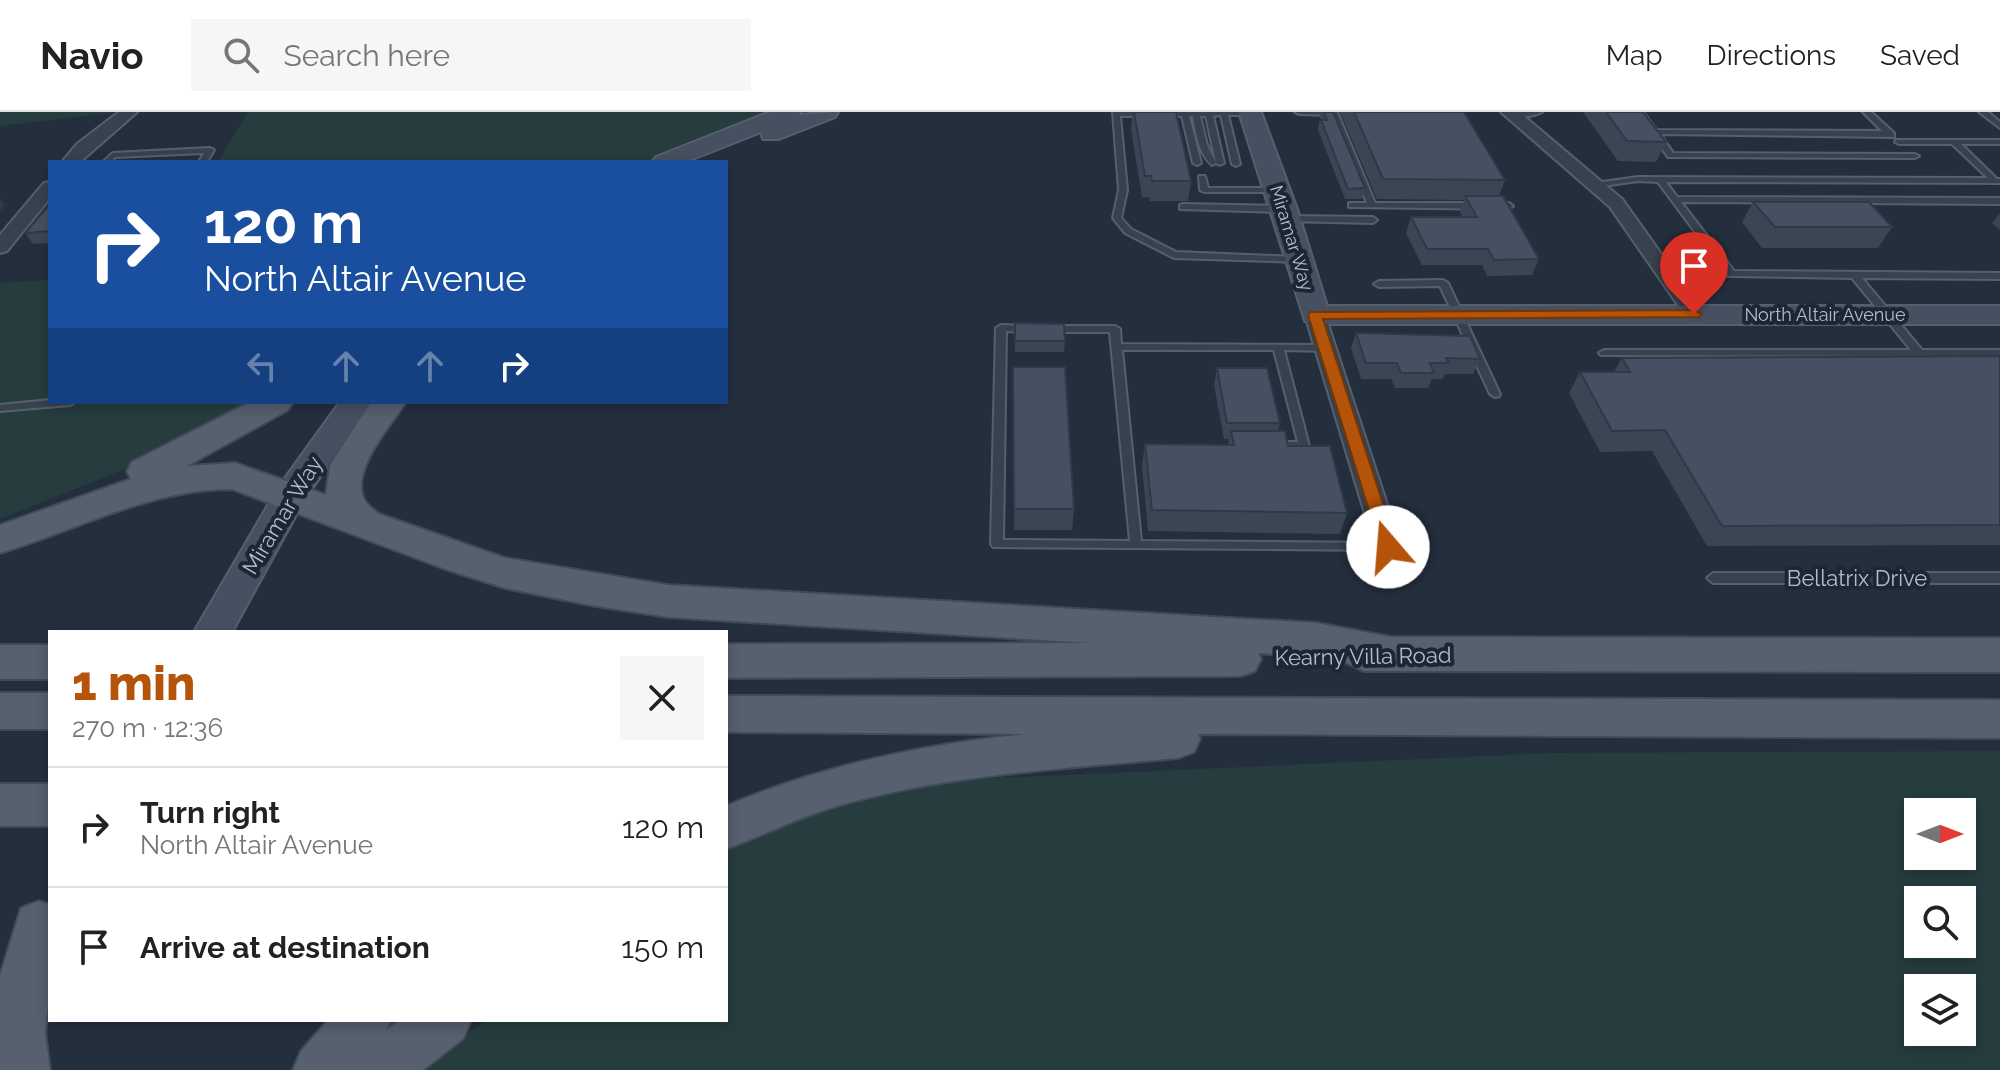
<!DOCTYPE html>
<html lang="en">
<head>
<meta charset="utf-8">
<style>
	body { margin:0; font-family:Raleway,sans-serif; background:#f6f6f6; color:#222; height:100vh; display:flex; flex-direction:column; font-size:30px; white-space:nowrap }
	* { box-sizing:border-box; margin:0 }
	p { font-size:26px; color:#767676 }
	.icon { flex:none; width:44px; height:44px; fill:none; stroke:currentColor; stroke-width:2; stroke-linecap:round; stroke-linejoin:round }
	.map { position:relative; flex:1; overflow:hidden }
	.details { position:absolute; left:48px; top:518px; width:680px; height:392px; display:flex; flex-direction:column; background:#fff; border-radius:0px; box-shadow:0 4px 12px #0003 }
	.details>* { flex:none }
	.banner { position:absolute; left:48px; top:48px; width:680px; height:244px; border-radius:0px; box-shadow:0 4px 12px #0003; background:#1a4fa0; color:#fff; overflow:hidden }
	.needle { width:52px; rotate:90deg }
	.buttons { position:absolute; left:1904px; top:686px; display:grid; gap:16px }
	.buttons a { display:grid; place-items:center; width:72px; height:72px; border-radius:0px; background:#fff; box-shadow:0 4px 12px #0003; font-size:40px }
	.pin { position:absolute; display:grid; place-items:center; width:68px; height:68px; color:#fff; margin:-82px -34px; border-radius:50% 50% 50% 0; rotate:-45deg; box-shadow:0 0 8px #0007 }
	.pin .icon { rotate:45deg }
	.me { position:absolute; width:88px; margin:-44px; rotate:342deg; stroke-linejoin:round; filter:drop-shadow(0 0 6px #0008) }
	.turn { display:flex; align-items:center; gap:28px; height:168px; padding:0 24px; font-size:36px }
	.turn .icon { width:104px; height:104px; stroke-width:2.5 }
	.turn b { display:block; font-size:56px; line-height:68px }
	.lanes { display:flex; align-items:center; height:76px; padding:0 24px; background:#0003; justify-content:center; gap:40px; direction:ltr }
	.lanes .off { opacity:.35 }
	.round { display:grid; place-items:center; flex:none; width:84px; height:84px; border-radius:0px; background:#f6f6f6 }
	.summary { display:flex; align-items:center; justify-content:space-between; height:136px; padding:0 24px }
	h1 { font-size:48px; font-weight:800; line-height:60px; color:#b45309 }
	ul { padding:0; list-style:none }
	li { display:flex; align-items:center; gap:24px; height:120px; padding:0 24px; border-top:2px solid #e0e0e0 }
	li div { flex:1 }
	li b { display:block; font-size:30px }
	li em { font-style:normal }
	header { display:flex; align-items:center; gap:48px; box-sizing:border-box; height:112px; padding:0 40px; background:#fff; border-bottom:2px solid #e0e0e0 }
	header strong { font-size:38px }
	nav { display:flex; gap:44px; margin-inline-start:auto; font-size:28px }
	.search { width:560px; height:72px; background:#f6f6f6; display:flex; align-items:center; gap:20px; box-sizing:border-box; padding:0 28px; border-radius:0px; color:#767676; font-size:30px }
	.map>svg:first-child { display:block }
</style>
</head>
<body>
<header>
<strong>Navio</strong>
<div class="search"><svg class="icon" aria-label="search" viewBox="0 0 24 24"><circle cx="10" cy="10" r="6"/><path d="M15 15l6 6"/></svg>Search here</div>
<nav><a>Map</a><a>Directions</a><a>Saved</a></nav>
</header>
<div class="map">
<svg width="2000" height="958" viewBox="0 0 2000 958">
	<rect width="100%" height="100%" fill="#242f3e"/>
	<!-- green -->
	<path fill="#263c3f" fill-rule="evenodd" d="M0,0H118L0,14Z
		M248,0H779L650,50H218Z
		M50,168V290H262L207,324L0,407V171Z
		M2000,639V958H415L486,908H726V736L741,725L930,669L1553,641ZM1918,700H1962V744H1918ZM1918,788H1962V832H1918ZM1918,876H1962V920H1918Z"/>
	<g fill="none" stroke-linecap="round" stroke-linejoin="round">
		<!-- lane casing -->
		<g stroke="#565f6c" stroke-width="4">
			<path id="lane" d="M1113,0H1254L1251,3H1228L1240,52L1236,54L1232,52L1221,3L1213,4L1224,51L1220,53L1216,51L1212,53C1199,42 1196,21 1193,4H1189L1201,51L1197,53L1193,51L1182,4H1120L1127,78L1121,106L1131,117L1176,140L1299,145L1303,148L1302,150L1174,146L1125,121L1113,106L1119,78ZM1200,4H1206L1216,51L1207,33Z
				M1295,0H1337L1375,91H1509L1513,94L1509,97L1349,95V91H1367L1331,3L1299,2Z
				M1518,0H1542C1534,4 1516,7 1508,3Z
				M1635,0H1643L1656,18L1882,19L1863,0H1871L1894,21V25L1660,22L1673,41L1915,42L1919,44L1915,46L1671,45H1668Z
				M1979,0H1988L2000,10V16Z
				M1896,28H2000V32H1961L1997,67H2000V71L1666,70L1677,85L2000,86V92L1681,90L1734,159L2000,161V167L1862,166L1922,238H2000V244L1601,243L1599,241L1604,238H1911L1852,166L1728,164L1658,70L1638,69L1595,75L1591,73L1595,71L1638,65L1988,66L1952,32H1899L1895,30Z
				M210,36L214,38L207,50H199L204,41L115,45L111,50H103L113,41Z
				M1199,64H1205L1208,76H1278L1282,78L1278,80H1204L1200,78Z
				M1183,92L1284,94L1288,97L1284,100L1180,97V93Z
				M1287,104L1373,105L1377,108L1373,111L1284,109L1283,107Z
				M1443,168L1448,171L1500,282L1499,284L1495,285L1490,282L1440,174L1379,175L1374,172L1379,169Z
				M1001,213L1031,214L1036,217L1031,220L1006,219L1003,428L1130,429L1110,220H1049L1044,217L1049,214H1115L1120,217L1121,232L1325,233L1330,236L1325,239L1284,238L1309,334C1301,340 1276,340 1268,334L1273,330H1298L1274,238H1122L1141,429L1388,431L1394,435L1392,438L993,435L991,432L996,216Z
				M50,288V290H75L70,293L0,299V293Z
				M1713,461H2000V471H1713L1707,466Z"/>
		</g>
		<!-- street casing -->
		<g stroke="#565f6c" stroke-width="4">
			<path id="street" d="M119,0H137L80,50H62L77,32Z
				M1501,0H1519L1622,87L1704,202L1701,206H1687L1610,95Z
				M50,70V86L7,139L0,141V123L44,71Z
				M1315,197L1325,203L1401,435L1397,442L1388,444L1379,442L1375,435L1305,203Z"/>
		</g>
		<!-- secondary casing -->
		<g stroke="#565f6c" stroke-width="4">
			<path id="secondary" d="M770,0H801L799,3L838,0L835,5L779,27H763L761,20L685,50H652L656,45Z
				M1239,0H1261L1297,97L1327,194H2000V212H1315L1305,209Z
				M340,290H371L303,390L232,520H194L278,376Z"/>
		</g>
		<!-- primary casing -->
		<g stroke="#414a57" stroke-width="4">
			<path id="primary" d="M250,290H293L288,298L187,354L235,351L326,383L330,353L371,290H406C392,312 348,360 365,389C368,394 374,398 379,402L505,446L668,473L1316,511L1391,525L2000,526V560L1364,559L1347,551L1316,545L1258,541L1261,547L1255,559L1240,564L726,566V532L1090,531L668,505L590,493L505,476L448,458L232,377C150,377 77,418 0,441V413L131,367L127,359L132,350Z
				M0,533H50V567H0Z
				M0,581H50V617H0Z
				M726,584L2000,588V626L1198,622L1200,627L1194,640L1178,646C1063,657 945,662 834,695C797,706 762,724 726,737V694C823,653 923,632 1027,622L726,620Z
				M0,672H50V714H0Z
				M39,789L50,793V874L45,921L50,958H0V864L21,796Z
				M328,908H391L386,918L400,908H471L463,927L423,958H293L301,939Z"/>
		</g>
		<!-- lane -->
		<use href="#lane" fill="#38414e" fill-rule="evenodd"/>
		<!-- street -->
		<use href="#street" fill="#38414e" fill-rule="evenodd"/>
		<!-- secondary -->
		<use href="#secondary" fill="#465061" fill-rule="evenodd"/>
		<!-- primary -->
		<use href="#primary" fill="#56606e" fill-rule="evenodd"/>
	</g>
	<!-- wall -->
	<path fill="#3b4654" d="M1133,0L1191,69L1188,89H1150L1149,85H1142L1131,17Z
		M1321,0H1333L1365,76L1362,87H1345L1318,18Z
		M1340,0H1464L1505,68L1499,84L1539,147L1532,163L1487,164L1482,153H1422L1406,121L1411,105H1462L1460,99L1464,88L1377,87Z
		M1583,0H1643L1666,30L1656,50L1618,49Z
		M1753,90L1892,115L1878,136H1762L1742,110Z
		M50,92V131L33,132L25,121Z
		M2000,101V118L1992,111Z
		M1015,211L1065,229L1064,240H1015Z
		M1356,221L1480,247L1473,262H1445L1443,267H1432L1428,276H1395L1391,267H1361L1351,236Z
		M2000,244V433L1707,434L1652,339L1600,340L1569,281L1580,260H1614L1622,246Z
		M1013,255L1074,397L1072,418H1014Z
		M1217,256L1280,311L1278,319L1288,334L1347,401L1340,422L1148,419L1142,353L1145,332L1228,333L1229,327H1224L1214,273Z"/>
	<!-- shaded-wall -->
	<path fill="#303945" d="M0,87L5,93L0,99Z"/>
	<!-- building -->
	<path fill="#455162" stroke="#303945" stroke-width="2" d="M1134,0H1176L1191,69H1152L1151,64H1145Z
		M1324,0H1333L1365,76L1348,77L1321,8H1327Z
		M1354,0H1464L1505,68L1383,67Z
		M1606,0H1643L1666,30L1627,29Z
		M1465,84H1503L1539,147L1494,148L1488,137H1427L1411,105H1477Z
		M1753,90H1869L1892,115H1775Z
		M50,92V119L25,121Z
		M1015,211L1064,212L1065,229H1015Z
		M1356,221L1470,224L1480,247L1446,246L1449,251H1430L1434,261H1401L1397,251H1366Z
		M2000,244V413L1722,414L1665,318L1612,319L1580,260H1630L1622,246Z
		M1013,255H1065L1074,397H1014Z
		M1217,256H1267L1280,311H1227Z
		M1231,319H1285L1288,334H1330L1347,401L1152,398L1145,332L1234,333Z"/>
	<!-- route -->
	<path fill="#b45309" stroke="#753606" stroke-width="2" d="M1694,198L1702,202L1699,205L1323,207L1397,435L1388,442L1382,440L1308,203L1310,200Z"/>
	<g text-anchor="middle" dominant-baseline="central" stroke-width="8" stroke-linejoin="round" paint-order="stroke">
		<!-- far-street labels -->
		<g font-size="18" fill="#b4bcc9" stroke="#1d2633">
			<text transform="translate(1292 126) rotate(73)">Miramar Way</text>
			<text x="1825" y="202">North Altair Avenue</text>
		</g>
		<!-- street labels -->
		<g font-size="22" fill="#b4bcc9" stroke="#1d2633">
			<text transform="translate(282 403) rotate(-59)">Miramar Way</text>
			<text x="1857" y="466">Bellatrix Drive</text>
			<text transform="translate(1363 544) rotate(-1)">Kearny Villa Road</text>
		</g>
	</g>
</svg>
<div class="buttons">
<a><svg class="needle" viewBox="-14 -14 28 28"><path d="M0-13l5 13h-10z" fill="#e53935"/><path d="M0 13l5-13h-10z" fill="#767676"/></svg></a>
<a><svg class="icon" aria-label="search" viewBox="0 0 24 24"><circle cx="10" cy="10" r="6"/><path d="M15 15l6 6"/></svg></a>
<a><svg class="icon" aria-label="layers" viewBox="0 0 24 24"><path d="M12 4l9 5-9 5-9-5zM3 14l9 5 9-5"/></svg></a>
</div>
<div class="pin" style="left:1694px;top:202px;background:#d93025"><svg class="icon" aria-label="arrive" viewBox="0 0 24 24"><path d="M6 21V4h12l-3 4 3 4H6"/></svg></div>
<svg class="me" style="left:1388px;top:435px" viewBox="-20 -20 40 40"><circle r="19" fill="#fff"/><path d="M0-13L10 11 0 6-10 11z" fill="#b45309"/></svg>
<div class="banner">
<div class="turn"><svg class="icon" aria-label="right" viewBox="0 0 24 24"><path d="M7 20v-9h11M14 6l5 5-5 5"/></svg><div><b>120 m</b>North Altair Avenue</div></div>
<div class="lanes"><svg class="icon off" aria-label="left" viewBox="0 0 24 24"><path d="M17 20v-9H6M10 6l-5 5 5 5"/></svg><svg class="icon off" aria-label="ahead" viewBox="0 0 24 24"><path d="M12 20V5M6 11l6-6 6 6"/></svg><svg class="icon off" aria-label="ahead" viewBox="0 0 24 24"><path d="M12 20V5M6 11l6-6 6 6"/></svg><svg class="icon" aria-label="right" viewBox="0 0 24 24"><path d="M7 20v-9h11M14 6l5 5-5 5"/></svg></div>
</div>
<section class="details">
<div class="summary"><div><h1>1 min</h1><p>270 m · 12:36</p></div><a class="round"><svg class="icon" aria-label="close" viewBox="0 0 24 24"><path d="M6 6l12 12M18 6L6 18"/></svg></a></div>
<ul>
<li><svg class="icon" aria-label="right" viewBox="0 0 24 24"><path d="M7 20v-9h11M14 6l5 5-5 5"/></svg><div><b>Turn right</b><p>North Altair Avenue</p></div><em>120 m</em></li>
<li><svg class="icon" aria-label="arrive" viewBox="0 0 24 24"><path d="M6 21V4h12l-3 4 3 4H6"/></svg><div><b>Arrive at destination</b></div><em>150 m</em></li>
</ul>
</section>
</div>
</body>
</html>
